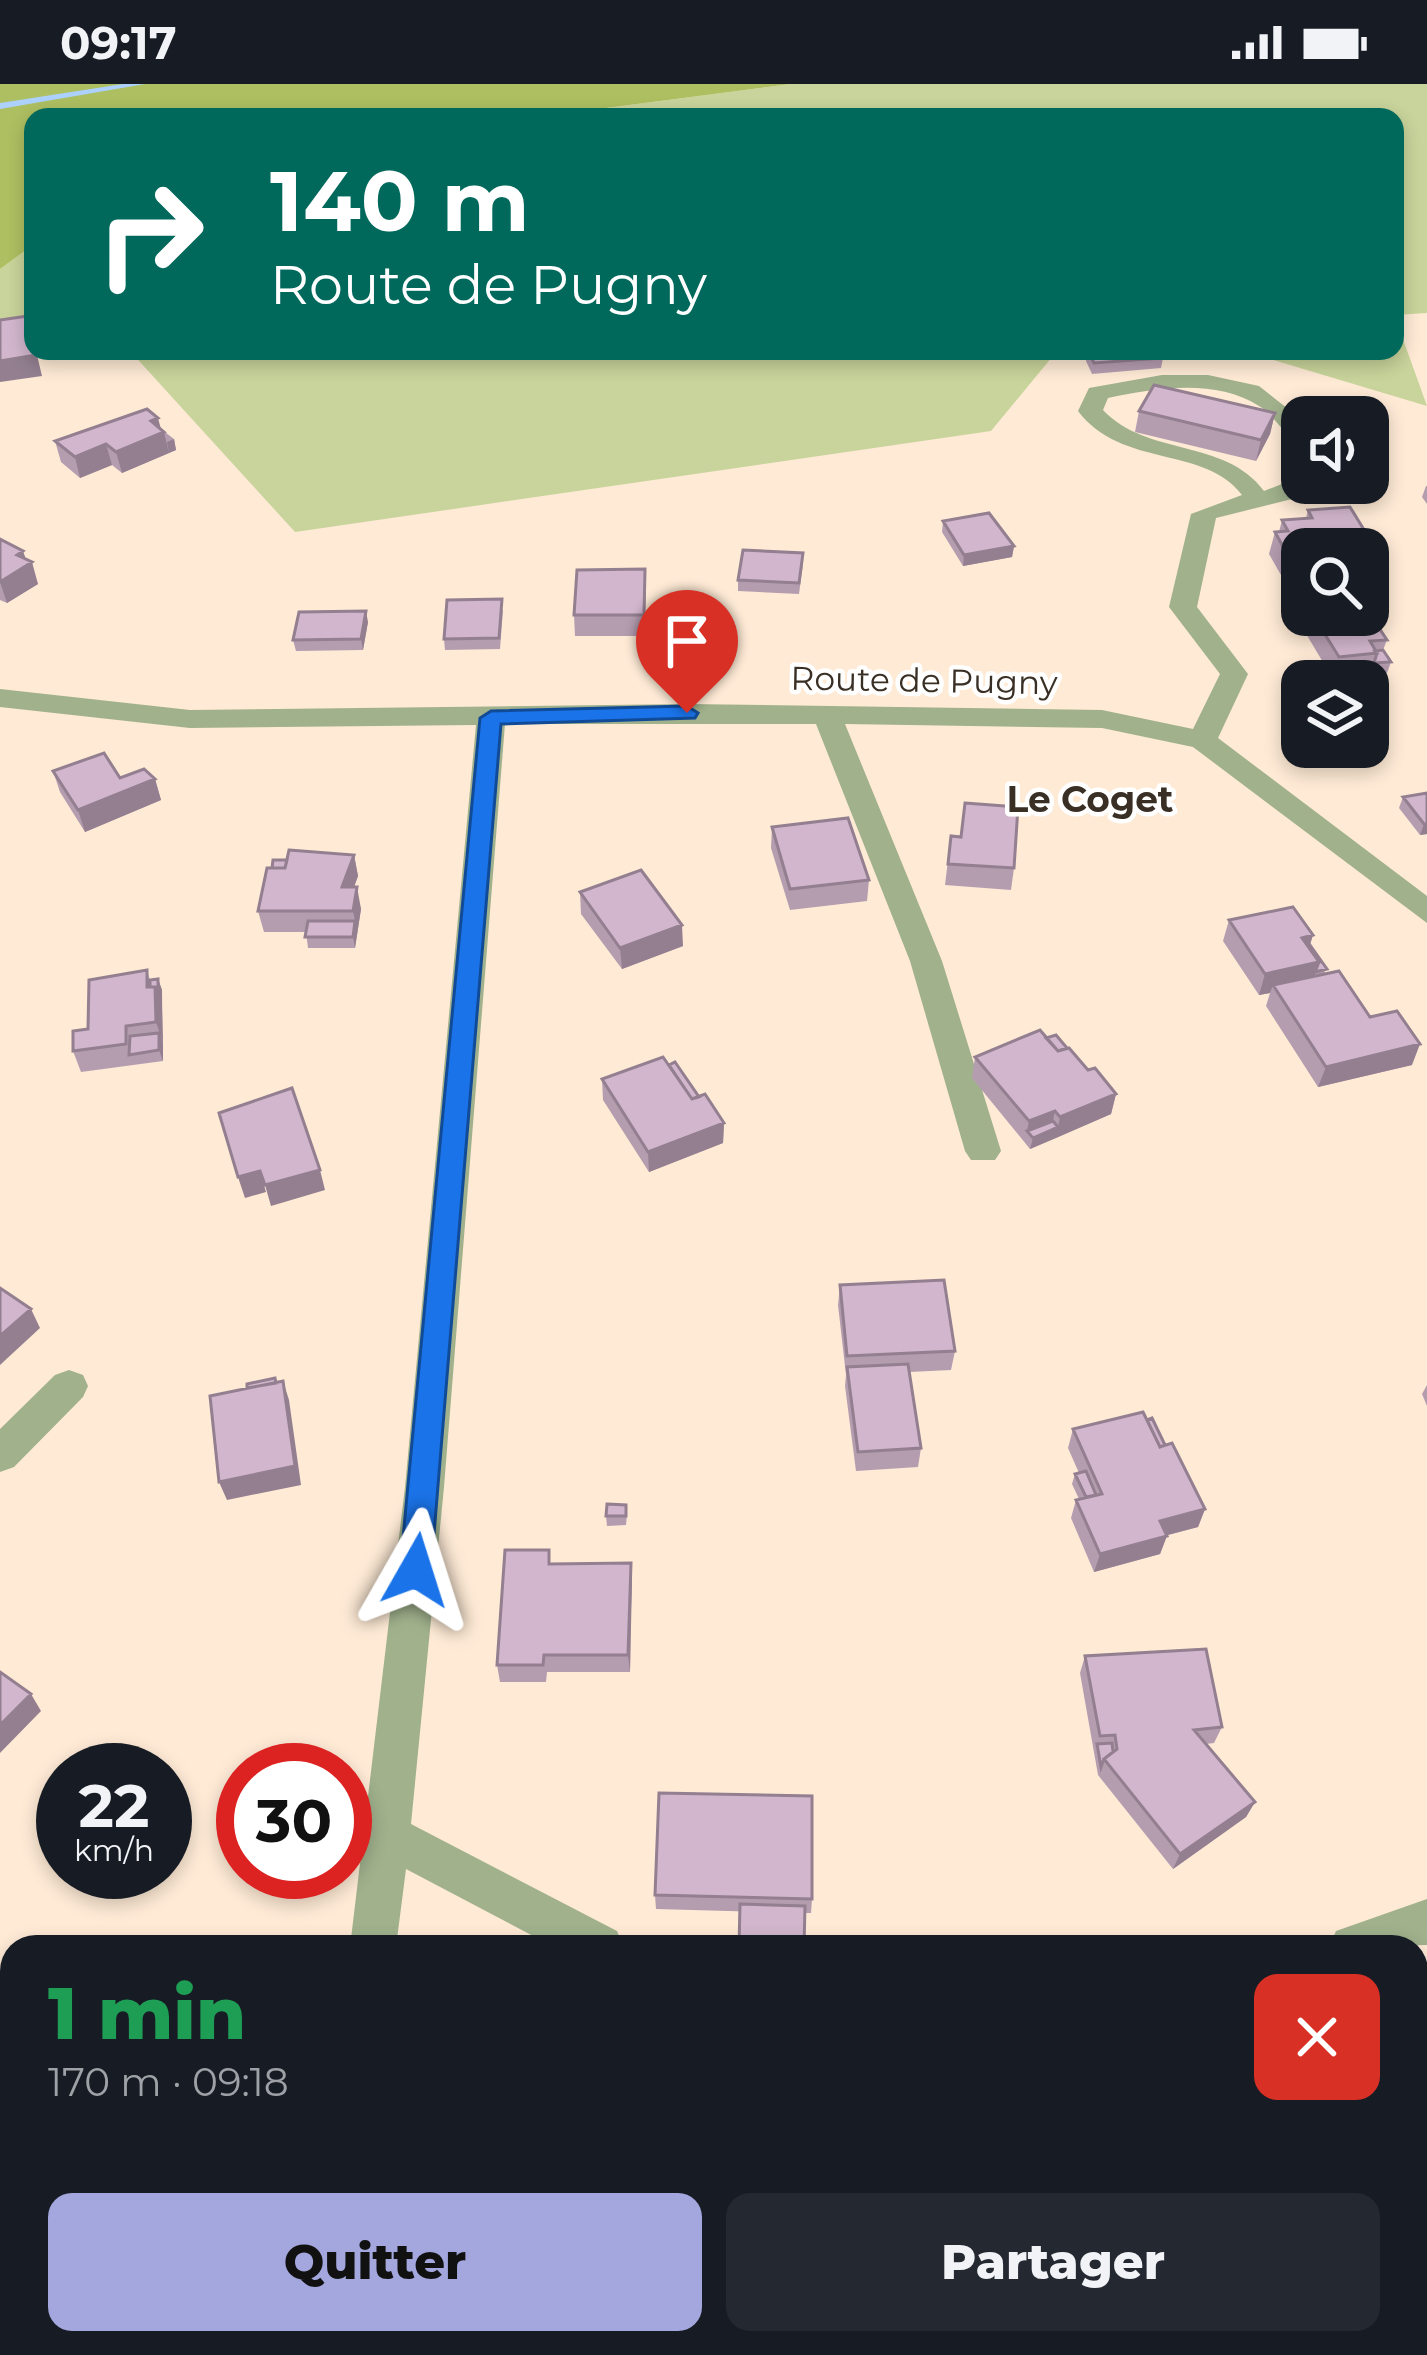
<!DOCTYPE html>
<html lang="fr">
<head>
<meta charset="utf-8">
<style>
	body { margin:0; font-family:Montserrat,sans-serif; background:#242831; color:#f1f3f6; height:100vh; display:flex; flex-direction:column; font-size:45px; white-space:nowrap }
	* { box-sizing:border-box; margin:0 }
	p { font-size:39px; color:#9ea1a6 }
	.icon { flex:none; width:66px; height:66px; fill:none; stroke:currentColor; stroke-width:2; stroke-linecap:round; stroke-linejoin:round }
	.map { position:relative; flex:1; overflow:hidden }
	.sheet { position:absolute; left:0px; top:1851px; width:1428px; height:420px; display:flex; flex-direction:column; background:#171b24; border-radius:36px 36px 0 0; box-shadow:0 6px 18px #0003 }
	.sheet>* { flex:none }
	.banner { position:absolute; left:24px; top:24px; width:1380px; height:252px; border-radius:24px; box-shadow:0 6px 18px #0003; background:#00695c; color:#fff; overflow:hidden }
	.tools { position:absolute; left:1281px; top:312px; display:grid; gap:24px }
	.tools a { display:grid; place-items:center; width:108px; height:108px; border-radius:24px; background:#171b24; box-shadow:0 6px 18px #0003; font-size:60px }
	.speed { position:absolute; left:36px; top:1659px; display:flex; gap:24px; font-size:60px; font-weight:700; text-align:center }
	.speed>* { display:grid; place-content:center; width:156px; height:156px; border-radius:50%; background:#171b24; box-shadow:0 6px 18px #0003; line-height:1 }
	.speed small { font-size:30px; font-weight:400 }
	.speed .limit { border:18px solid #d22; background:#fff; color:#111 }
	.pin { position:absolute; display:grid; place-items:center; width:102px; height:102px; color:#fff; margin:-123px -51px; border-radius:50% 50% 50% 0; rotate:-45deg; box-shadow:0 0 12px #0007 }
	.pin .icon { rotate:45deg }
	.me { position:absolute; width:132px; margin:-66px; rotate:6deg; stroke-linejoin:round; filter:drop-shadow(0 0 9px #0008) }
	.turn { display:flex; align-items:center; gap:42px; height:252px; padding:0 48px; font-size:54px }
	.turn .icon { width:156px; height:156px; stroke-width:2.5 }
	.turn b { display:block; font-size:84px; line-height:102px }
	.round { display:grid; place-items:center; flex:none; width:126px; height:126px; border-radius:24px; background:#242831 }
	.summary { display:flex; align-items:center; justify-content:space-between; height:204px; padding:0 48px }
	h1 { font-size:72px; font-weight:800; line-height:90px; color:#1e9e55 }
	.action { display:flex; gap:24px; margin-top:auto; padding:24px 48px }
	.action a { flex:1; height:138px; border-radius:24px; background:#a3a7dd; color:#111; font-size:48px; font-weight:800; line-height:138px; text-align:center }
	.action a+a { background:#242831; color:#f1f3f6 }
	.status { display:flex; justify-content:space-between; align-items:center; height:84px; padding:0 60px; background:#171b24; direction:ltr }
	.status svg { height:33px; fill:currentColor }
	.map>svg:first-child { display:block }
</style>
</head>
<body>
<div class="status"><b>09:17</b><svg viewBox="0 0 49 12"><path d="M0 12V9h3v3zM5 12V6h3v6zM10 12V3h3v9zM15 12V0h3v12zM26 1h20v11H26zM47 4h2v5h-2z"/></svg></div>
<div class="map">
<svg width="1427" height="2271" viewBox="0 0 1427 2271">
	<rect width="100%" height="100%" fill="#feead5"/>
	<!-- green -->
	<path fill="#c8d49b" d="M790,0H1427V229L1395,231V33H537Z
		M33,161V232L0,240V185Z
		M1395,233L1427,322L1243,267H1395Z
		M130,267H1057L991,347L295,448Z"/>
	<!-- forest -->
	<path fill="#aebf61" d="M0,0H790L537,33H33V161L0,185Z"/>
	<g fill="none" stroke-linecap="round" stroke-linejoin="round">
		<!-- stream -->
		<path fill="#acd1fc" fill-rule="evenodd" d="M123,0H145L0,25V19Z"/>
		<!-- minor -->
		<path fill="#a0b18c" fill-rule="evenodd" d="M1208,291L1259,302L1302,336V359C1284,354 1276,332 1259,322C1216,294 1155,304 1108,314L1103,326C1147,373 1225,354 1264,407L1302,392V399H1319L1292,415L1216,434L1197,523L1248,590L1218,654L1427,812V839L1193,663L1102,644L845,640L942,877L1001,1067L995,1076H971L965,1067L910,877L816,640H505L444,1403L411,1740L617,1847L624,1863H554L406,1785L396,1863H350L405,1403L476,641L190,644L0,623V605L190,626L687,620L1102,626L1193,645L1220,590L1169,523L1191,430L1242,411C1205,361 1122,385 1078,327L1089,304L1162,291Z
			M69,1286L83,1291L88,1302L83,1313L14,1383L0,1388V1345L55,1291Z
			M1427,1815V1861L1329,1863L1336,1847Z
			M292,2259H344L342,2271H290Z"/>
	</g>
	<!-- wall -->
	<path fill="#b59db0" d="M1087,267L1163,274L1161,284L1092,290L1086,277Z
		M1139,327L1275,329L1270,350L1256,377L1135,348Z
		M161,345L174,355L176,366L122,389L112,381L80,394L61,378L55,357Z
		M1426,402H1427V420L1422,413Z
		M1308,426L1374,462L1368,483V465H1302V489L1281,491L1269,470L1275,448H1279L1282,436L1306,434Z
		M943,437L1014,462L1012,473L963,482L942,448Z
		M0,455L26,476L38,500L7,519L0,516Z
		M803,480L799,510L738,507V496Z
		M646,507L644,552H575L574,531Z
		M503,526L500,565L445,566L444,555Z
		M1305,531H1361L1387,556L1383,566L1391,578L1387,589L1333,595L1302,543Z
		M368,538L363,566L296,567L293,556Z
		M53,687L155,695L161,716L85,748L60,708Z
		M1427,709V750L1420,751L1399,724L1403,713Z
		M772,743L869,796L867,817L790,826L771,764Z
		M951,752L1014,784L1011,806L945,801Z
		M354,771L358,792L354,803L361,825L355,864H308L306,848H264L258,827Z
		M580,808L683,862L622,885L581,830Z
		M1229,836L1313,851L1310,861L1326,890L1370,933L1412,981L1318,1003L1266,922L1270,909L1259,911L1223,857Z
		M147,886L150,896L158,895L162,906L163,977L81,988L73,967L88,942Z
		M1046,954L1116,1010L1111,1030L1030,1065L972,994L975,973Z
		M669,981L724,1039L723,1059L649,1088L603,1016L602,995Z
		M840,1201L955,1267L951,1286L909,1288L921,1364L918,1383L856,1387L845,1302L846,1291L838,1221Z
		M1427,1301V1322L1422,1310Z
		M1147,1336L1165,1361L1205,1425L1198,1443L1167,1451L1160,1470L1094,1488L1071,1434L1076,1416L1079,1415L1072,1400L1075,1390L1079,1389L1068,1364L1073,1345Z
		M627,1430L626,1441L607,1442L606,1432Z
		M631,1479L630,1588H547L546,1598H500L497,1581L551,1480Z
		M1085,1572L1222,1643L1214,1659L1206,1660L1255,1718L1246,1733L1173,1785L1098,1691L1080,1589Z
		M655,1811L812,1815L811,1829H805L656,1825Z
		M12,1985V2057H0V2007H7Z"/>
	<!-- shaded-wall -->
	<path fill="#937f90" d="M36,267L42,292L0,298V277Z
		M1275,329L1270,350L1256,377L1261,356Z
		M158,334L162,349L164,348L169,369L122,389L116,368L151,337Z
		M174,355L176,366L169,369L167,358Z
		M106,360L112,381L80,394L75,373Z
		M1014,462L1012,473L963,482L964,471Z
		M23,467L28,481L32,478L38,500L7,519L0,498L17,471Z
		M366,527L368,538L363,566L361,555Z
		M155,695L161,716L85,748L78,726Z
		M1424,740H1427V750L1420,751Z
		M354,771L358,792L346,825L342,803Z
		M357,803L361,825L355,864L353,853L355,837L353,827Z
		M682,841L683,862L622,885L620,864Z
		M1313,851L1306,872L1302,854Z
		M1319,878L1312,899L1273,901L1270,909L1259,911L1265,890Z
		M158,895L162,906V924L158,913Z
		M155,903L162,924L163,959L156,938Z
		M159,949L163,959V977L159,966Z
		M1420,960L1412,981L1318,1003L1326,983Z
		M1116,1010L1111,1030L1056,1054L1060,1033Z
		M1055,1027L1051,1046L1058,1043L1056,1054L1030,1065L1033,1054L1027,1047L1029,1037Z
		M724,1039L723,1059L649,1088L648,1068Z
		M320,1086L325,1106L271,1122L265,1101Z
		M260,1087L266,1108L245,1114L238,1093Z
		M31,1225L40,1244L0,1281V1252Z
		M283,1297L289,1316L301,1401L227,1416L219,1398Z
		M1205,1425L1198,1443L1153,1455L1160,1437Z
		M1167,1452L1160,1470L1094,1488L1100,1470Z
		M631,1479L632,1497L630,1588L628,1571Z
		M31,1610L41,1627L0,1669V1641Z
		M1255,1718L1246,1733L1173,1785L1180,1770Z"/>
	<!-- building -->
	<path fill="#d2b6cd" stroke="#937f90" stroke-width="3" d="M28,232L33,267L36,271L0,277V236Z
		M1088,267H1159L1163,274L1094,279Z
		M1154,301L1275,329L1261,356L1139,327Z
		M147,325L158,334L151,337L164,348L116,368L106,360L75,373L55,357Z
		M1350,423L1374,462L1343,465H1302V469L1287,470L1275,448L1288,447L1282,436L1312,434L1308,426Z
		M989,429L1014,462L964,471L943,437Z
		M0,455L23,467L17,471L32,478L0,498Z
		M743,466L803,469L799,499L738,496Z
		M645,485L644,531H574L577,486Z
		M502,515L499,554L444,555L447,516Z
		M366,527L361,555L293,556L299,528Z
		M1313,531H1360L1363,536L1373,535L1387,556L1370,557L1377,569L1339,573Z
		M1383,566L1391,578L1374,579L1377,569L1375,567Z
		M104,669L120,694L144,685L155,695L78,726L53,687Z
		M1427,709V740H1424L1403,713Z
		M965,719L1018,723L1014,784L948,780L951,752L961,753Z
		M848,734L869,796L790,805L772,743Z
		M289,766L354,771L342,803H357L353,827H258L267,784H285Z
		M273,776H287L285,784H272Z
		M641,786L682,841L620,864L580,808Z
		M1293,823L1313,851L1302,854L1319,878L1265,890L1229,836Z
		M308,837H355L353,853H305Z
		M1310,861L1327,885L1315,888L1319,878L1308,862Z
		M147,886V903H155L156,938L126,942V960L73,967V947L88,945L89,896Z
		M1339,887L1370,933L1397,927L1420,960L1326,983L1273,901Z
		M158,895V913L155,903H150V896Z
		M1040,946L1058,967L1069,964L1088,986L1095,984L1116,1010L1060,1033L1055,1027L1029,1037L975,973Z
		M159,949V966L129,971L130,952Z
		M1056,951L1067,964L1058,967L1046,954Z
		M663,973L692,1015L705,1010L724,1039L648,1068L602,995Z
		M675,978L699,1013L692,1015L669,981Z
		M292,1004L320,1086L265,1101L260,1087L238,1093L219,1029Z
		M1053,1037L1058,1043L1033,1054L1027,1047Z
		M944,1196L955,1267L847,1272L840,1201Z
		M0,1204L31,1225L0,1252Z
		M908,1280L921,1364L858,1368L847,1283Z
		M275,1294L276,1299L247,1304V1300Z
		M283,1297L295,1382L219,1398L210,1312Z
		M1143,1328L1160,1363L1172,1359L1205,1425L1160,1437L1167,1452L1100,1470L1076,1416L1102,1410L1073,1345Z
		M1152,1334L1165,1361L1160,1363L1147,1336Z
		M1086,1387L1096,1411L1086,1413L1075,1390Z
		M607,1420L626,1421V1432H606Z
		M505,1466H549V1480L631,1479L628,1571H544L543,1581H497Z
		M1206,1565L1222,1643L1194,1646L1255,1718L1180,1770L1104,1675L1117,1665L1115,1651L1100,1652L1085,1572Z
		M0,1588L31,1610L0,1641Z
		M1112,1659L1113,1668L1104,1675L1101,1683L1097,1660Z
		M659,1709L812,1712V1815L655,1811Z
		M740,1820L805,1822L804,1863H739Z
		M12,1985V2046H0V2007H7Z"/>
	<!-- route -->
	<path fill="#1a73e8" stroke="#114b97" stroke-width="3" d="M687,622L698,629L695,634L501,640L431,1486L426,1496L416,1500L405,1496L400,1486L480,634L491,627Z"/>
	<g text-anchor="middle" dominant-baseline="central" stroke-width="9" stroke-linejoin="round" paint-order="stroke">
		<!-- street labels -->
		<g font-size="33" fill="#392f25" stroke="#fff">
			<text transform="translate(924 596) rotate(1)">Route de Pugny</text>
		</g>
		<!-- neighbourhood labels -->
		<g font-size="36" font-weight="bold" fill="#392f25" stroke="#fff">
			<text x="1090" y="715">Le Coget</text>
		</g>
	</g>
</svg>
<div class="tools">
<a><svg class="icon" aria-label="sound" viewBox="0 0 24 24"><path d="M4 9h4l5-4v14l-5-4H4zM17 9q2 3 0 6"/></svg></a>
<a><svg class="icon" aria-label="search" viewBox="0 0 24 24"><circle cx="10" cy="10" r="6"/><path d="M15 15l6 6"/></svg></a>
<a><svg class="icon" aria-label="layers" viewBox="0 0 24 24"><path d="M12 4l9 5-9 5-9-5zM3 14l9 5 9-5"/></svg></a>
</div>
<div class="speed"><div>22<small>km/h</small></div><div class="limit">30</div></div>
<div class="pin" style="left:687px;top:629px;background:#d93025"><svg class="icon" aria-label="arrive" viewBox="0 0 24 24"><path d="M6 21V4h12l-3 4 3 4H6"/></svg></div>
<svg class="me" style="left:416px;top:1486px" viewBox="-20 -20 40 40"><path d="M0-17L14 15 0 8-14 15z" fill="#1a73e8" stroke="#fff" stroke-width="4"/></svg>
<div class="banner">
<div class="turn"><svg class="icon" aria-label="right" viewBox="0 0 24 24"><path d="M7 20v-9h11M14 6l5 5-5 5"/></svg><div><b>140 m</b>Route de Pugny</div></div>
</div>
<section class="sheet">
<div class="summary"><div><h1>1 min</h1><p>170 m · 09:18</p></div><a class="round" style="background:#d93025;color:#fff"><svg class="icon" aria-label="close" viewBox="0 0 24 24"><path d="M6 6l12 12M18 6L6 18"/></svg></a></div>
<div class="action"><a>Quitter</a><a>Partager</a></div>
</section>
</div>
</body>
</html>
